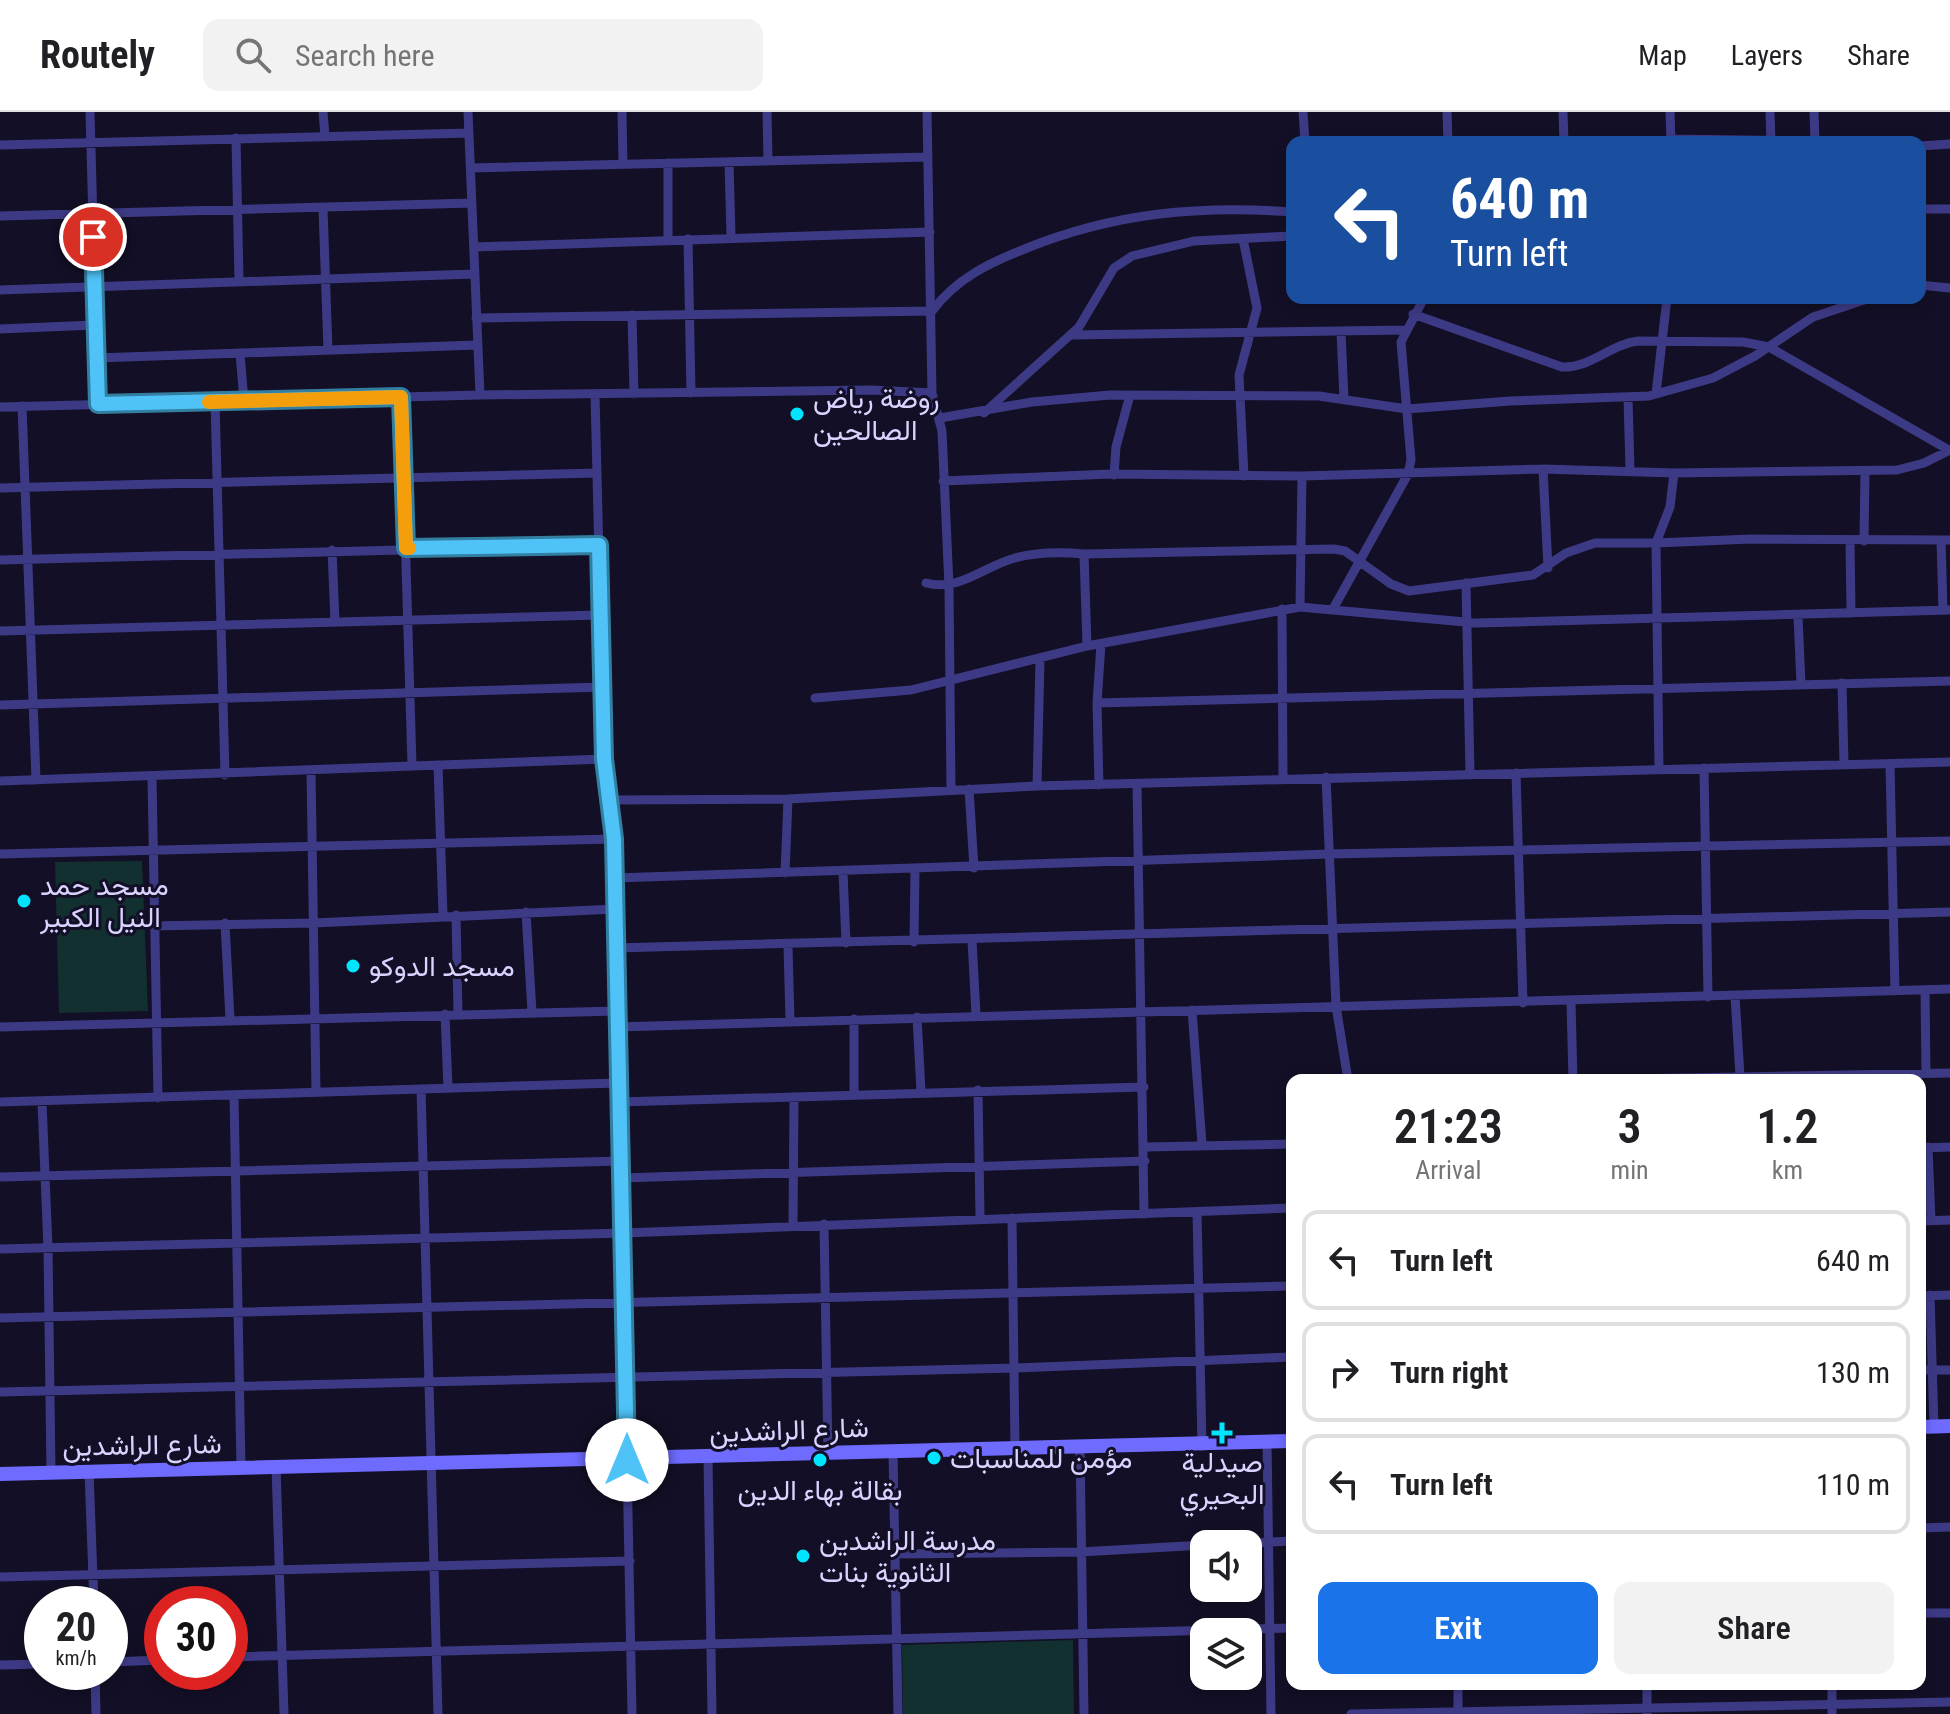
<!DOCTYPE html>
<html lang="en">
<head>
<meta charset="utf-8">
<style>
	body { margin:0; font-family:"Roboto Condensed",Vazirmatn,sans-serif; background:#f2f2f2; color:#202124; height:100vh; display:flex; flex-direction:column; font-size:30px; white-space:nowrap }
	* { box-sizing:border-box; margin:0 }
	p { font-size:26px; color:#757577 }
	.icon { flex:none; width:44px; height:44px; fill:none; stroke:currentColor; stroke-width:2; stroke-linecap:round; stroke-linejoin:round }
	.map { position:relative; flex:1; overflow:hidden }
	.sheet { position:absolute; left:1286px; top:962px; width:640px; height:616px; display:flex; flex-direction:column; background:#fff; border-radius:16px; box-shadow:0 4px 12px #0003 }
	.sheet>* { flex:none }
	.banner { position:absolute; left:1286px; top:24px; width:640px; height:168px; border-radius:16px; box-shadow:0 4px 12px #0003; background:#1a4fa0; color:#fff; overflow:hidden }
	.fabs { position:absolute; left:1190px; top:1418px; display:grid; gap:16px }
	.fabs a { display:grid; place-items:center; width:72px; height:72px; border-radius:16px; background:#fff; box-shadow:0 4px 12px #0003; font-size:40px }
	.speed { position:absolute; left:24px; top:1474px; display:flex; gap:16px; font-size:40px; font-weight:700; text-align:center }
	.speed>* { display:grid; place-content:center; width:104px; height:104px; border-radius:50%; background:#fff; box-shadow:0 4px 12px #0003; line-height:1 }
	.speed small { font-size:20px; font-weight:400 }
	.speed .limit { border:12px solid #d22; background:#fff; color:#111 }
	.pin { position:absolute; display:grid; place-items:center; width:68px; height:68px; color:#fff; margin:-34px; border:4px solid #fff; border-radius:50%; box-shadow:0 2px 8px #0007 }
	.me { position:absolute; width:88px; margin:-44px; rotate:0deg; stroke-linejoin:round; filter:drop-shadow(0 0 6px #0008) }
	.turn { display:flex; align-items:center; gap:28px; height:168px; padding:0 32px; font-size:36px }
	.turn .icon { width:104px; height:104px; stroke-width:2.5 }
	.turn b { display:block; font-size:56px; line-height:68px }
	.eta { display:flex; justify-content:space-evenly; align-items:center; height:136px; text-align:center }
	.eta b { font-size:48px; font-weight:600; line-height:56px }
	.button { display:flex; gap:16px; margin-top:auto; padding:16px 32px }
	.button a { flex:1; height:92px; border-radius:16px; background:#1a73e8; color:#fff; font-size:32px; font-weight:600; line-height:92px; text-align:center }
	.button a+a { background:#f2f2f2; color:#202124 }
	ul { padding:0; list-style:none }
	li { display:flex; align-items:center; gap:24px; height:100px; margin:0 16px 12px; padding:0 16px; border:4px solid #e0e0e0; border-radius:16px }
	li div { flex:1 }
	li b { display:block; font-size:30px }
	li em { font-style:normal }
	header { display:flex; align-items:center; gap:48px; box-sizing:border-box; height:112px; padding:0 40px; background:#fff; border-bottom:2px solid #e0e0e0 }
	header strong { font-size:38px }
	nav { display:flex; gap:44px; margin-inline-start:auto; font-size:28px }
	.search { width:560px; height:72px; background:#f2f2f2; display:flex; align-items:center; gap:20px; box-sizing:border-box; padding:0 28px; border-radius:16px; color:#757577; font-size:30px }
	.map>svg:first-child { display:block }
</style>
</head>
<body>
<header>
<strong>Routely</strong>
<div class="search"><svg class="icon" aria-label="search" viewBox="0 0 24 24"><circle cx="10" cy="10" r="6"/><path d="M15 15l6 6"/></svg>Search here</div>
<nav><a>Map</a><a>Layers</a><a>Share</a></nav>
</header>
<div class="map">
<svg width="1950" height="1602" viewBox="0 0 1950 1602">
	<rect width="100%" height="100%" fill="#130f26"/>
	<!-- green -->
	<path fill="#12302f" d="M142,749L148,899L59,901L55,750Z
		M1073,1528L1074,1602H903L902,1533Z"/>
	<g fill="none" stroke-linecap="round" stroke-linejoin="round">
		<!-- street -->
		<path stroke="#3d3a85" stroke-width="9" d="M90,0L98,292
			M323,0L325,24
			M468,0L480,283
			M622,0L623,52
			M767,0L768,48
			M927,0L932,281L942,319L949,474L951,678
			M1303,0L1305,30
			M1447,0L1448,30
			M1563,0L1564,30
			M1670,0L1671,30
			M1770,0L1771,30
			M1814,0L1815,29
			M236,26L239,168
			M1671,27L1880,30
			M0,33L469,21
			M1920,34L1950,32
			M729,50L731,124
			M471,56L928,45
			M323,97L328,238
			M1920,97H1950
			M0,104L472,91
			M688,127L691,281
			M1243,127L1257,196L1239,263L1244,364
			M668,128V51
			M474,135L930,120
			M1920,173L1950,176
			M0,178L474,162
			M932,199C957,166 989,151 1027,136C1114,101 1199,93 1292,100
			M1413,202L1562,255C1591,256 1611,232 1638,229L1743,230L1769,235L1949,338
			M632,203L634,282
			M476,206L932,199
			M0,217L94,213
			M1341,220L1344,287
			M1072,223L1405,218
			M240,241L244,289
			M96,246L478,233
			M595,282L604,647L614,727L616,797L632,1602
			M1656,282L1713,266L1755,244L1813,205L1870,186
			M401,285L412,653
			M1628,286L1630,358
			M215,290L225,663
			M22,294L36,668
			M0,295L480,283L872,278L932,281
			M984,301L1079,215L1114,156L1132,144L1194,129L1292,124
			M940,306L1032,290L1110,283L1319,284L1407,297L1510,289L1649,284L1656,282L1667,186
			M1543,357L1548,456
			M1114,363L1116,335L1130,283
			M1302,364L1543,357L1674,361
			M943,369L1111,362L1302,364L1300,495
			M0,376L597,361
			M1941,428L1943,498
			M1850,429L1851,501
			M1864,429L1865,359
			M332,438L335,510
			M1084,442L1334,437L1345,439L1391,472L1409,479L1533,463L1566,441L1595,431H1656L1670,395L1674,361L1897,358L1924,351L1950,338
			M0,448L599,433
			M926,471C959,480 984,454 1015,446C1037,440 1062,440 1084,442L1087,534
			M1466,471L1470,661
			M1282,497L1283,666
			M1333,497L1408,362L1411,348L1401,230L1424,186
			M1798,504L1801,572
			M0,519L600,503
			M1842,571L1844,652
			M815,586L911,578L1087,534L1300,495L1476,511L1950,498
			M1097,591L1950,569
			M0,593L603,575
			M1890,652L1895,879
			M438,653L443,803
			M1659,656L1656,431L1751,427L1950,428
			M1704,656L1708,885
			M311,658L316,980
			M1516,661L1523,891
			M1326,665L1336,894L1348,968
			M152,666L158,986
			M0,669L604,647
			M1137,672L1144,1102
			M1099,673L1097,591L1101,532
			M1037,674L1040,548
			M969,677L974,756
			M610,688L788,687L1037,674L1950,650
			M0,742L614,727
			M843,760L846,831
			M785,761L788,687
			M615,766L1329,742L1950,729
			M526,800L532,900
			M456,803L458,901
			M225,811L230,907
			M152,814L314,811L616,797
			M972,828L976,903
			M914,830L915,758
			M788,834L790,908
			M615,836L1950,800
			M1925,878L1926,961
			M1735,884L1740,964
			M1571,890L1573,968
			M1192,898L1202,1032
			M445,902L448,976
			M917,905L921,979
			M854,907V982
			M0,915L617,899
			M617,915L1950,877
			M1573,968L1950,961
			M421,977L438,1602
			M978,978L980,1105
			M234,984L241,1356
			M0,990L617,971
			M42,990L48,1136L51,1360
			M619,990L1144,975
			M1145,1035L1292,1032
			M1928,1035L1931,1109
			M1920,1036L1950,1035
			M0,1065L621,1049
			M622,1066L1145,1049
			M1197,1100L1202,1334
			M1012,1106L1015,1337
			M1920,1109L1950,1108
			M824,1112L828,1342
			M793,1113L794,985
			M0,1137L624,1121L1292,1096
			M1930,1183L1934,1315
			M1920,1184L1950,1183
			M0,1206L1292,1174
			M1920,1258H1950
			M0,1280L1015,1256L1292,1245
			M1267,1330L1271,1602
			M1080,1336L1084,1602
			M893,1341L898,1602
			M708,1346L712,1602
			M276,1355L284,1602
			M89,1360L94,1492
			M1920,1416L1950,1415
			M1223,1432L1292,1429
			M894,1442L1080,1440L1204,1433
			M0,1465L630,1449
			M1920,1501H1950
			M230,1545L1292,1516
			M110,1550L162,1548
			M0,1553L42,1552
			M95,1560L96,1602
			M1458,1572V1602
			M1647,1572V1602
			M1832,1572V1602
			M1351,1602L1950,1590"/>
		<!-- secondary -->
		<path stroke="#6f6bff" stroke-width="14" d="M1920,1315L1950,1314
			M0,1362L1292,1329"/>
	</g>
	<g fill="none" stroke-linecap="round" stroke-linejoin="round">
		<!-- route casing -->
		<g stroke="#337fa1" stroke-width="20">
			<path id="route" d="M93,125L98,292L401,285L406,436L599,433L604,647L614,727L627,1348"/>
		</g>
		<!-- route -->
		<use href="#route" stroke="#4fc3f7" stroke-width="14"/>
		<!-- slow -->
		<path stroke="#f59e0b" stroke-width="14" d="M209,290L401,285L406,436H409"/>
	</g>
	<!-- markers -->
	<g fill="#00e5ff" stroke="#130f26" stroke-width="3">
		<circle cx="797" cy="302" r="8"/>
		<circle cx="24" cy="789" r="8"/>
		<circle cx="353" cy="854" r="8"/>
		<path d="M1218 1309h8v8h8v8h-8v8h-8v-8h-8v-8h8z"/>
		<circle cx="934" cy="1346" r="8"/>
		<circle cx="820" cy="1348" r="8"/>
		<circle cx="803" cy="1444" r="8"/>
	</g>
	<g text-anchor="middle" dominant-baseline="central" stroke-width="6" stroke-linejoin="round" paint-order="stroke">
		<!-- poi labels -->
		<g font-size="28" fill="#d9d4ff" stroke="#130f26" text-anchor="start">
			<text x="813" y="286">روضة رياض<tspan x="813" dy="32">الصالحين</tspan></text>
			<text x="40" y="773">مسجد حمد<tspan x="40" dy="32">النيل الكبير</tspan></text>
			<text x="369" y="854">مسجد الدوكو</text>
			<text x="950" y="1346">مؤمن للمناسبات</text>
			<text x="1222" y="1350" text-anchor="middle">صيدلية<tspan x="1222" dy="32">البحيري</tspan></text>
			<text x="820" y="1378" text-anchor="middle">بقالة بهاء الدين</text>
			<text x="819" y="1428">مدرسة الراشدين<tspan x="819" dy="32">الثانوية بنات</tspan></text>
		</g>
		<!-- street labels -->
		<g font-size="28" fill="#d9d4ff" stroke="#130f26">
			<text transform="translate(789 1318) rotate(-2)">شارع الراشدين</text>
			<text transform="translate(142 1333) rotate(-1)">شارع الراشدين</text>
		</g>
	</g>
</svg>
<div class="fabs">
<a><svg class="icon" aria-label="sound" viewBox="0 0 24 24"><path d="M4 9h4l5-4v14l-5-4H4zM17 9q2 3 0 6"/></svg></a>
<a><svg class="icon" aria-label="layers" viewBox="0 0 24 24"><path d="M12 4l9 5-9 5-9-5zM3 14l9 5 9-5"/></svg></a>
</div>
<div class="speed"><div>20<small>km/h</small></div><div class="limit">30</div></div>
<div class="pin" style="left:93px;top:125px;background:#d93025"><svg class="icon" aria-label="arrive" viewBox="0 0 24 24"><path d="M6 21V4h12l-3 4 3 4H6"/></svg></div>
<svg class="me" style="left:627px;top:1348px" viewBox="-20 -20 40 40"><circle r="19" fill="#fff"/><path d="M0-13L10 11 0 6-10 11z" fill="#4fc3f7"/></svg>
<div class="banner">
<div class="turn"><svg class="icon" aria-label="left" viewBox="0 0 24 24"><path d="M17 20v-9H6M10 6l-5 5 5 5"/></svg><div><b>640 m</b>Turn left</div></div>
</div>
<section class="sheet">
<div class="eta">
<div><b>21:23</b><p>Arrival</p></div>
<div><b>3</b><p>min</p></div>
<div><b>1.2</b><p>km</p></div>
</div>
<ul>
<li><svg class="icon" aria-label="left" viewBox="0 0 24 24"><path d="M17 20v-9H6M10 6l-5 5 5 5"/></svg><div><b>Turn left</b></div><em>640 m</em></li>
<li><svg class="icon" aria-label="right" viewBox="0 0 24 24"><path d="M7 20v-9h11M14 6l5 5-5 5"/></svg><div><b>Turn right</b></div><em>130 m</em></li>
<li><svg class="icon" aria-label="left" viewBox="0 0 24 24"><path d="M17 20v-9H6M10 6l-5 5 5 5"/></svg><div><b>Turn left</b></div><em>110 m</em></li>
</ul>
<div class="button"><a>Exit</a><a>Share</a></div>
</section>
</div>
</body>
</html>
